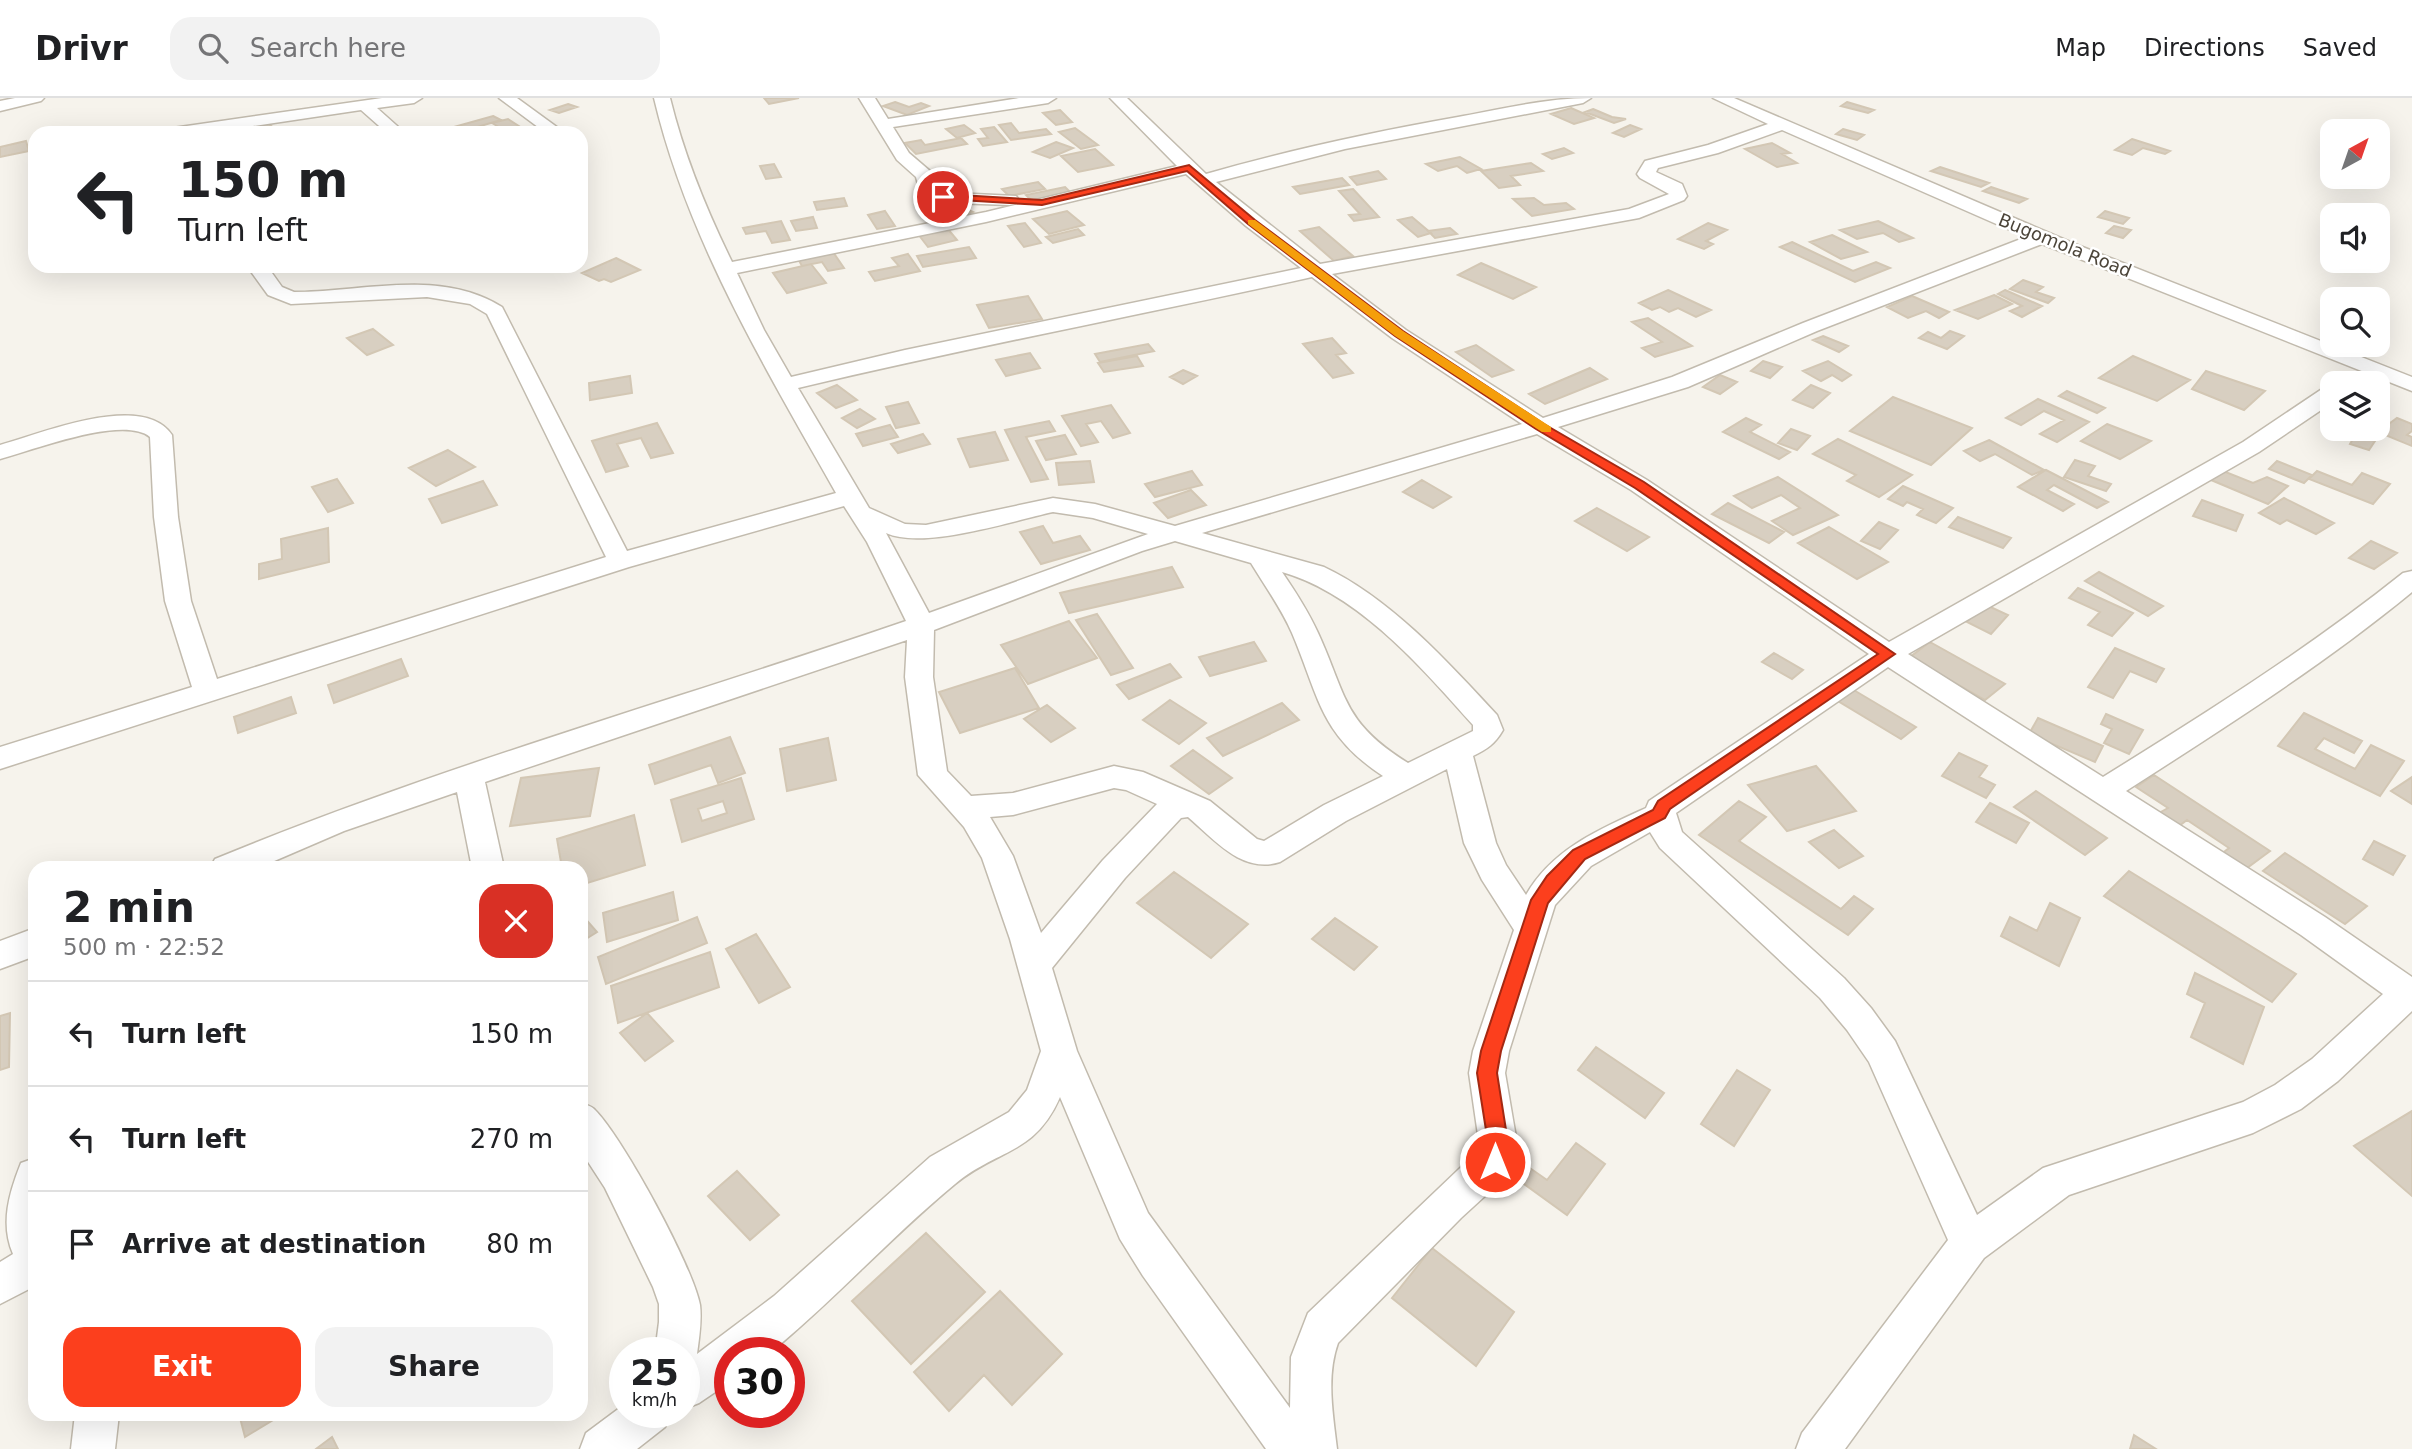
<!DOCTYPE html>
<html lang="en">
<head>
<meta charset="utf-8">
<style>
	body { margin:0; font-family:"DejaVu Sans",sans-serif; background:#f2f2f2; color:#202124; height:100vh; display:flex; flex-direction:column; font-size:26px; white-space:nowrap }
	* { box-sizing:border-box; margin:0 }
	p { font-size:23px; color:#757577 }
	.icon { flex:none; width:38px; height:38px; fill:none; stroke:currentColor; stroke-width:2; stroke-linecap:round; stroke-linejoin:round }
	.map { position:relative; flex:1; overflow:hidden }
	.details { position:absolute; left:28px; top:763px; width:560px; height:560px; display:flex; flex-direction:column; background:#fff; border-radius:21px; box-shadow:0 7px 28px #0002 }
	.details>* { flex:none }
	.guide { position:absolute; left:28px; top:28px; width:560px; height:147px; border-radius:21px; box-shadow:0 7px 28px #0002; background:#fff; color:#202124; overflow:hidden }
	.needle { width:46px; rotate:40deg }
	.tools { position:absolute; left:2320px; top:21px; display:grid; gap:14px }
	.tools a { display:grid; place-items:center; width:70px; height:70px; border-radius:14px; background:#fff; box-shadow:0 7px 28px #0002; font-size:35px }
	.speed { position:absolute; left:609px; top:1239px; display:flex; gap:14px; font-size:35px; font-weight:700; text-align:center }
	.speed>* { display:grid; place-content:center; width:91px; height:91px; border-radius:50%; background:#fff; box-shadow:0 7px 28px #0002; line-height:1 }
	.speed small { font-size:18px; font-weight:400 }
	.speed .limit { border:10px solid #d22; background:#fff; color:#111 }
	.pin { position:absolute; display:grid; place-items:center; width:60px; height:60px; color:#fff; margin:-30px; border:4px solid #fff; border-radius:50%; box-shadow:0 2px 7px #0007 }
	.me { position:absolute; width:77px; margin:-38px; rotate:0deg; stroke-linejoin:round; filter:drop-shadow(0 0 5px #0008) }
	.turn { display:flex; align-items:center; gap:24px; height:147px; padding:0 35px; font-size:32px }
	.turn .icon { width:91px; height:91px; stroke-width:2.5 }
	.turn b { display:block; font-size:49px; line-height:60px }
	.round { display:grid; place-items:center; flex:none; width:74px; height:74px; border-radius:21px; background:#f2f2f2 }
	.overview { display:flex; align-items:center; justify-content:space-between; height:119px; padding:0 35px }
	h1 { font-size:42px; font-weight:600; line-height:52px }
	.action { display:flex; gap:14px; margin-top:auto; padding:14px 35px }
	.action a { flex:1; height:80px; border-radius:21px; background:#fc3f1d; color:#fff; font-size:28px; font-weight:600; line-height:80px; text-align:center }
	.action a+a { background:#f2f2f2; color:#202124 }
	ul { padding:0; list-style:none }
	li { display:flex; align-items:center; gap:21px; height:105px; padding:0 35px; border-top:2px solid #e0e0e0 }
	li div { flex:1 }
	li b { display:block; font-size:26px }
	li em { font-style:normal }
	header { display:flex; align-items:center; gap:42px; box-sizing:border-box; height:98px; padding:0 35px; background:#fff; border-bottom:2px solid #e0e0e0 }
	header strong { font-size:33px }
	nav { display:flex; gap:38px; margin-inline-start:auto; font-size:24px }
	.search { width:490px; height:63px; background:#f2f2f2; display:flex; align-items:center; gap:18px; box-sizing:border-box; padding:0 24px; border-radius:21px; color:#757577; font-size:26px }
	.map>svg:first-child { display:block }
</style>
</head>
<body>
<header>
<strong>Drivr</strong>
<div class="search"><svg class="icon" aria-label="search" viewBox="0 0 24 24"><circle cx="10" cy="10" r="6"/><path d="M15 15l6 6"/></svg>Search here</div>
<nav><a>Map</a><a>Directions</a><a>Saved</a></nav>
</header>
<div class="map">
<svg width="2412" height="1351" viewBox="0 0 2412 1351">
	<rect width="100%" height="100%" fill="#f6f3ec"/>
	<!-- building -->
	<path fill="#d8cfc1" stroke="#d3c7b4" stroke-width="2" fill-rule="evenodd" d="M764,0H799L769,6Z
		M895,4L909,9L921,5L929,8L907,17L883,8Z
		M1847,4L1874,12L1868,15L1841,8Z
		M568,6L577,9L559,15L550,12Z
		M1571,10L1594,20L1574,26L1551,16Z
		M1593,11L1612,19L1626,21L1614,25L1585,14Z
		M1060,12L1072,24L1056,27L1043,15Z
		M493,18L501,22L457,35L447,31Z
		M508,21L522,30L507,34L492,25Z
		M266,24L274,30L255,35H245L239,31Z
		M1011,25L1019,35L1046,31L1051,36L1011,42L999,27Z
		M964,27L975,35L957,40L946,31Z
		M1630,27L1641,31L1624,39L1613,35Z
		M994,29L1007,44L983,48L978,41L988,40L981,31Z
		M1075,30L1098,47L1081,51L1059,34Z
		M1843,31L1864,37L1857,42L1836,36Z
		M961,40L967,46L916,56L905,45L921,42L925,47Z
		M2132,41L2170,53L2165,56L2143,50L2132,57L2115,52Z
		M26,43L29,53L0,59V49Z
		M1056,44L1073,50L1050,60L1033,54Z
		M1772,45L1790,55L1782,56L1797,65L1777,69L1745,51Z
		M1564,50L1573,55L1552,61L1543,56Z
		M1095,51L1113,67L1078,74L1061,58Z
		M1460,59L1481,71L1467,75L1457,68L1438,73L1426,66Z
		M1531,65L1543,73L1511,78L1520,87L1499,90L1481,73Z
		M774,66L781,79L766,81L760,68Z
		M1940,69L1989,85L1981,89L1931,73Z
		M1378,73L1386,81L1357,87L1350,79Z
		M1342,80L1349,87L1300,96L1293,89Z
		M1038,84L1045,91L1009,98L1002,91Z
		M1065,89L1071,95L1032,103L1026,97Z
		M1991,89L2027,101L2019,105L1983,93Z
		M1353,91L1379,119L1354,123L1349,117L1360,116L1339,93Z
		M844,100L847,108L817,112L814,104Z
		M1534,100L1544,107L1566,105L1574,111L1532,118L1513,101Z
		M957,107L973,114L963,118L947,112Z
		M885,113L895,128L877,131L868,117Z
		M1067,113L1084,127L1049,136L1033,121Z
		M2105,113L2129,120L2123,126L2098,119Z
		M813,119L817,130L796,133L791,123Z
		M1412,119L1431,135L1418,139L1398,122Z
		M781,123L790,142L772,145L766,133L746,136L743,130Z
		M1878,123L1913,140L1899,144L1883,135L1857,141L1840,132Z
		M1025,125L1041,145L1024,149L1008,128Z
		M1708,125L1727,132L1706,143L1713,146L1704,151L1678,141Z
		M2114,128L2131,132L2123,140L2106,135Z
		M1319,129L1353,158L1334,163L1300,133Z
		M947,130L957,142L928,149L918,136Z
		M1450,130L1457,136L1435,140L1428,133Z
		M1078,131L1084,137L1053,145L1046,139Z
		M1832,137L1867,154L1841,161L1810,144Z
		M1792,144L1853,173L1876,164L1890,170L1855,184L1780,149Z
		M969,149L976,160L923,169L917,158Z
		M833,154L844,170L828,173L822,164L802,168L798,161Z
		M908,156L920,173L875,183L869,174L899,168L892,160Z
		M616,160L640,172L611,184L604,181L599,183L582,175Z
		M1481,165L1536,189L1513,201L1458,177Z
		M811,166L826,185L787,195L773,175Z
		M2023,182L2043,189L2036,194L2054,200L2048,205L2010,191Z
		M1668,192L1711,212L1696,219L1678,210L1669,214L1660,209L1652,212L1639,205Z
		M2005,192L2042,208L2022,219L2010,213L2022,208L1998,196Z
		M1994,197L2012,206L1978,221L1955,212Z
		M1028,198L1042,221L989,230L977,207Z
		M1912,198L1949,214L1939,220L1926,213L1908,220L1887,209Z
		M1648,220L1692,248L1655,259L1642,250L1662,244L1632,224Z
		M373,231L393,247L367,257L347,240Z
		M1950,233L1964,238L1947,251L1919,240L1928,234L1941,240Z
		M1823,238L1848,248L1839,254L1813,242Z
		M1332,240L1346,255L1336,257L1353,275L1333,280L1303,246Z
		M1148,246L1154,253L1100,264L1095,256Z
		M1476,247L1513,272L1492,279L1456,254Z
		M1030,255L1040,270L1006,278L996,262Z
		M1137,258L1143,268L1104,274L1098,265Z
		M2133,258L2190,282L2157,303L2099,280Z
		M1763,263L1782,269L1770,280L1751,273Z
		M1828,263L1851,277L1842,283L1832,277L1821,283L1803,273Z
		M1590,270L1607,281L1545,306L1529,296Z
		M1183,272L1197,278L1183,286L1170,279Z
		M2206,273L2265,293L2244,312L2192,291Z
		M1720,277L1737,284L1720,296L1703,289Z
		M630,278L632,295L590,302L589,285Z
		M837,287L857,302L836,310L817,295Z
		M1811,287L1830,295L1813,310L1793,302Z
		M2067,293L2105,310L2097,315L2059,298Z
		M1893,299L1972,330L1931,367L1850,333Z
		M2038,301L2089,324L2057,344L2040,336L2064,322L2044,313L2021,327L2006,320Z
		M908,304L919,325L896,330L886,309Z
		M1111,307L1130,335L1113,340L1101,323L1086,326L1098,344L1081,348L1062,318Z
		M860,311L875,321L857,330L842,320Z
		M1746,320L1761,327L1750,334L1790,354L1779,361L1723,334Z
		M2397,320L2412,326V333L2407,337L2412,339V348L2378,334Z
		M1049,323L1055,333L1026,339L1048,381L1031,384L1005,332Z
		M657,325L673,355L651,360L641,340L617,346L628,368L606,374L592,343Z
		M2107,326L2151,343L2120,361L2081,343Z
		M890,327L898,339L863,348L856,336Z
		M1791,331L1810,338L1797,352L1778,345Z
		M995,334L1008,362L970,369L958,341Z
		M923,336L930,346L898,355L891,346Z
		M2356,336L2375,343L2369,352L2350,346Z
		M1065,337L1076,356L1046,362L1036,343Z
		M1838,341L1912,377L1879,399L1847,383L1856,377L1813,356Z
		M1989,342L2044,372L2032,377L1995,356L1980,363L1964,353Z
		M448,352L475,369L436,388L409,370Z
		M2075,362L2095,368L2088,378L2111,386L2106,393L2064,379Z
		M1090,363L1094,384L1059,387L1056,365Z
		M2277,363L2312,377L2304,385L2269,371Z
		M2218,371L2253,385L2267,379L2288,388L2268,406L2204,379Z
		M2046,372L2108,404L2097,410L2054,387L2047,392L2074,406L2063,413L2018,389Z
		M1192,373L1202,387L1155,399L1145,386Z
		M2317,373L2352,387L2362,375L2390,386L2373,406L2309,381Z
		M1778,379L1838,417L1793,437L1772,423L1800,410L1781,397L1752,410L1734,398Z
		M337,381L353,405L328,414L312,389Z
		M1422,382L1451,399L1433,410L1403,394Z
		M483,383L497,407L442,425L429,401Z
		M1903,388L1953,410L1936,425L1917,417L1923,411L1907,404L1903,408L1888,401Z
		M1191,392L1206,407L1168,420L1154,405Z
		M2284,400L2334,425L2316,436L2287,422L2280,426L2259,415Z
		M2202,402L2243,417L2236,433L2193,418Z
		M1728,405L1784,434L1769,445L1712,416Z
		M1597,410L1649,439L1627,453L1575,423Z
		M1958,419L2011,440L2003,450L1949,429Z
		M1879,424L1898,432L1880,451L1861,443Z
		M1043,428L1053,445L1080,438L1090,452L1041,466L1020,434Z
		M1829,429L1888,464L1857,481L1798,445Z
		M328,430L329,464L259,481V466L282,461L281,441Z
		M2371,443L2397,455L2374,471L2349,460Z
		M1172,469L1183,489L1069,515L1060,495Z
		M2099,474L2163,508L2148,518L2085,483Z
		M2078,490L2133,515L2112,538L2088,527L2100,514L2069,500Z
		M1984,506L2008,517L1991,536L1967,524Z
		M1097,516L1133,570L1111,577L1076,522Z
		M1069,523L1097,560L1028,586L1001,547Z
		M1254,544L1266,563L1210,578L1199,559Z
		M1930,544L2005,586L1985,602L1910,559Z
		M2115,550L2164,571L2156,584L2130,573L2113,600L2088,589Z
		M1774,555L1803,572L1792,581L1762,564Z
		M401,561L408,578L334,605L328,587Z
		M1170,566L1181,579L1129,601L1117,587Z
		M1015,570L1039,610L960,635L939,594Z
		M1852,591L1916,629L1901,641L1838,603Z
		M291,599L296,615L238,635L234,619Z
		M1170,602L1206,625L1179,646L1143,622Z
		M1282,605L1299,622L1223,658L1207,640Z
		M1047,607L1075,630L1051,644L1024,621Z
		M2304,615L2362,643L2354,655L2324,640L2315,651L2355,671L2371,647L2404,663L2380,698L2278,648Z
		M2106,616L2143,632L2129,656L2104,645L2112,631L2101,626Z
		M2038,620L2103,648L2095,664L2029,636Z
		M730,639L745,675L718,685L711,667L655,686L649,667Z
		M828,640L836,682L787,693L780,651Z
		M1193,652L1232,680L1209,696L1171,668Z
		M1959,655L1987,668L1979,679L1995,687L1986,700L1942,678Z
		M1816,668L1856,713L1787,733L1748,687Z
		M599,670L590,718L510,728L521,680Z
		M2154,677L2270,753L2243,773L2220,757L2229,750L2187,722L2179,728L2159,715L2168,710L2136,689Z
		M2412,679V706L2391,693Z
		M741,680L754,721L682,744L671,702ZM723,703L727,715L702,723L698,711Z
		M2036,693L2107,740L2085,757L2014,709Z
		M1739,703L1766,719L1739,743L1841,811L1854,798L1873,811L1848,837L1699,737Z
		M1990,705L2029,725L2016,745L1976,724Z
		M634,717L645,767L581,787V770H562L557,741Z
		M1834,732L1863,758L1839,770L1809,744Z
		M2374,743L2405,758L2393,777L2363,761Z
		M2285,755L2367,808L2345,826L2263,773Z
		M2129,773L2296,876L2272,904L2104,798Z
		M1174,774L1248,826L1211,860L1137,805Z
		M673,794L678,822L607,844L603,815Z
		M2050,805L2080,820L2059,868L2001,838L2010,819L2037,833Z
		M582,817L597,834L581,844V818Z
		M697,819L707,845L606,886L598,859Z
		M1335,820L1377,849L1354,872L1312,841Z
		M756,836L790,889L759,905L726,851Z
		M710,854L719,889L618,925L611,888Z
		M2195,875L2264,909L2243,966L2191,939L2205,905L2187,896Z
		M10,915L9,969L0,972V918Z
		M647,915L673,943L645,963L620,935Z
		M1596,949L1664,995L1645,1020L1578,972Z
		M1737,972L1770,992L1734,1048L1701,1026Z
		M2412,1013V1098L2354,1048Z
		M1576,1045L1605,1066L1567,1117L1517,1081L1527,1068L1547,1082Z
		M737,1073L779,1117L750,1142L708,1098Z
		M926,1135L985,1194L911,1266L852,1203Z
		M1432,1150L1514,1214L1476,1268L1392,1200Z
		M1000,1193L1062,1256L1012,1307L984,1277L949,1313L914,1274Z
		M239,1316H283L245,1339Z
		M2134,1337L2156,1351H2130Z
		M332,1339L338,1351H316Z"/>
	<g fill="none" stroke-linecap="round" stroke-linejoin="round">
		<!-- minor casing -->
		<g stroke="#c2bbae" stroke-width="3">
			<path id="minor" d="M15,0H44L41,3L0,13V3Z
				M382,0H422L414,5L377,10L405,35H387L361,12L206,35H165L173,30Z
				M499,0H517L565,35H546Z
				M654,0H670C684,57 706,111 732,164L986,114L1177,68L1110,0H1127L1206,76C1289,52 1373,34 1458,19C1502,11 1546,0 1591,0L1583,5L1345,51L1216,84L1320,166L1629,111L1669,96L1640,80L1637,76L1645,63L1708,47L1768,26L1713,0H1734L2075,146L2412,279V293L2042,146L1817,233L1688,289L1558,329L1647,382L1889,544L2243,344L2325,289L2333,288V304L2259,354L1908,556L2103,679C2206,615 2308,551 2403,475L2412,473V494C2322,568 2224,630 2126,693L2325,819L2412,879V913L2338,983L2301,1011L2253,1035L2069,1097L1984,1160L1845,1351H1796L1802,1335L1948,1142L1869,964L1847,932L1820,900L1660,750L1650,734L1591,768L1555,807L1509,953L1505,975L1518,1051L1508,1077L1461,1120L1338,1245C1326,1279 1333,1316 1337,1351H1266L1143,1178L1120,1141L1060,999C1034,1058 998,1050 955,1086C893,1137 839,1197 777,1249L769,1255H730V1284L699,1305L684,1311V1255H655L659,1224V1206L653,1189L605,1090L581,1053V1005C586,1007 592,1008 595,1012C623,1040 693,1169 700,1207C702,1223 699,1240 697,1256L774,1198L930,1059L1009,1014L1027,992L1041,953L1010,841L982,760L964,729L918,677L905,579L907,542L485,684L504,770H472L457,694L344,733L258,770H210L215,761C440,668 676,602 906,523L867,444L844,408L629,469L0,671V649L192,589L165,503L154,419L150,339C123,317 34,352 0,361V347C41,336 142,293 172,337L178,419L191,503L217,581L606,459L487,216L470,206L427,199L291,206L268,197L247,168H267L282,189L294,194C363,194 440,170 502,209L627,453L836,395C765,269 688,143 654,0ZM1782,32L2026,139L1803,225L1672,279L1543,320L1406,232L1332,176L1639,120L1684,102L1687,98L1682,86L1656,74L1658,70L1718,55ZM1186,76L1246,128L1301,170L905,252L791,279L764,232L737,175L986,124ZM1312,179L1392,240L1522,326L1175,428L1095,406L1053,400L926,427L905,426L869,410L798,290C969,249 1141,217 1312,179ZM1537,336L1631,392L1869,556L1649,703L1646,710C1600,731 1552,751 1526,797L1506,767L1496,745L1473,658C1487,651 1495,646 1503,632L1497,617C1448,564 1390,500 1324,469L1202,435ZM1053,414L1093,420L1148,436L929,515L886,435C923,452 1012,423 1053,414ZM1175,443L1251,465C1265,488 1281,510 1292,535C1319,598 1319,636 1383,678L1324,707L1264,743L1257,741L1210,703L1143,674L1114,668L1013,695L971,698L947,673L933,579L934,532L1142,453ZM1282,474C1359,496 1422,570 1473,627V633L1408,665C1342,624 1347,598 1318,535C1308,513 1295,493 1282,474ZM1888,569L2301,837L2383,896L2312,961L2275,987L2243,1004L2043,1070L1977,1117L1895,943L1871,910L1844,880L1682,734L1676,715ZM1447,671L1464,745L1482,782L1514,832L1473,953L1469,975L1480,1051L1308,1215L1291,1259L1290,1310L1148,1115L1077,953L1052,870L1125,780L1181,720L1188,719C1215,742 1242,776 1280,764L1346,723ZM1114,690L1126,692L1157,706L1103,762L1041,835L1013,758L990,719L1013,717Z
				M859,0H875L888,21L1019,0H1056L1048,5L893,29L909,55L930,73L940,91L953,95L1016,98L1019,102L1016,106L1010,107L952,105L928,99L919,90L916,79L897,62Z
				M35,830V858L0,871V843Z
				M35,1060V1188L0,1206V1164L13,1156C0,1126 9,1095 21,1065Z
				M625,1306V1314H672L665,1329L637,1351H580L586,1335Z
				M75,1316H119L115,1351H71Z"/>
		</g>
		<!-- minor -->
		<use href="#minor" fill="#fff" fill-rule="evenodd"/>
	</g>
	<!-- route -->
	<path fill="#fc3f1d" stroke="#a42913" stroke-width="2" d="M1189,67L1255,122L1403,233L1544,326L1644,384L1895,556L1670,711L1665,720L1585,761L1548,805L1501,953L1497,975L1509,1051L1502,1071L1495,1073L1488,1071L1485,1064L1489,1051L1477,975L1481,953L1531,802L1547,778L1573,752L1653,712L1658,703L1878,556L1635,390L1536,331L1395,238L1248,126L1187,73L1042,107L943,101L939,99L943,96L1042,102Z"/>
	<!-- slow -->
	<path fill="#f59e0b" d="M1248,122H1255L1403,233L1551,329V334H1542L1395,238L1248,126Z"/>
	<g text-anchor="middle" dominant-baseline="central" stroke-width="5" stroke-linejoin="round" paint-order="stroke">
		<!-- far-street labels -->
		<g font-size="18" fill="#4b4439" stroke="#fff">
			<text transform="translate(2065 147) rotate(22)">Bugomola Road</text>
		</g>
	</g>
</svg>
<div class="tools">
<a><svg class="needle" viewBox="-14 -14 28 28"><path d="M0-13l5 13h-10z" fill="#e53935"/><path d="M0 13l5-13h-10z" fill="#757577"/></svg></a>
<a><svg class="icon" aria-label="sound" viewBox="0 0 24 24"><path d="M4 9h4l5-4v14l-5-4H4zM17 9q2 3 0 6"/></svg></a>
<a><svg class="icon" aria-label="search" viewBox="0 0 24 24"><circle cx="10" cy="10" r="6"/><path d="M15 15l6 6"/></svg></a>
<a><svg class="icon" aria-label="layers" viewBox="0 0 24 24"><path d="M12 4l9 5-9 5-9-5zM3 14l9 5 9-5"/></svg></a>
</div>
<div class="speed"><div>25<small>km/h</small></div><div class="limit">30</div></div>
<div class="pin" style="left:943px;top:99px;background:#d93025"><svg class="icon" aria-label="arrive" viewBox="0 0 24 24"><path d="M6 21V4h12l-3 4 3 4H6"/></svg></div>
<svg class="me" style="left:1495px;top:1064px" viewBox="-20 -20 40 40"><circle r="17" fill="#fc3f1d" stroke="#fff" stroke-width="3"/><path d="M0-11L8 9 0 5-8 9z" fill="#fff"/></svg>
<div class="guide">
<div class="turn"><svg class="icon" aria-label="left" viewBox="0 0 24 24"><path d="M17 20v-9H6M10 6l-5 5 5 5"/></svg><div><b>150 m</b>Turn left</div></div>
</div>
<section class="details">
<div class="overview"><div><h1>2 min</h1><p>500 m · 22:52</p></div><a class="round" style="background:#d93025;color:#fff"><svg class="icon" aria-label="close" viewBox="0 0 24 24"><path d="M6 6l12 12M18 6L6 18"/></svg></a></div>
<ul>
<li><svg class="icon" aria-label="left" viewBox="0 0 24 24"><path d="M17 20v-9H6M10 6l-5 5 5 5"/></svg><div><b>Turn left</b></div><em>150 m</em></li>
<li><svg class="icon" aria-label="left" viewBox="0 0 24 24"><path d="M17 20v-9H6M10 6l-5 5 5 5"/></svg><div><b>Turn left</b></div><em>270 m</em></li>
<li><svg class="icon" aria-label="arrive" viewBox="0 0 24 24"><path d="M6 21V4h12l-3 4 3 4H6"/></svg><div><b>Arrive at destination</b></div><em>80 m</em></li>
</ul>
<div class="action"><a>Exit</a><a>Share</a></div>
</section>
</div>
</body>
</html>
